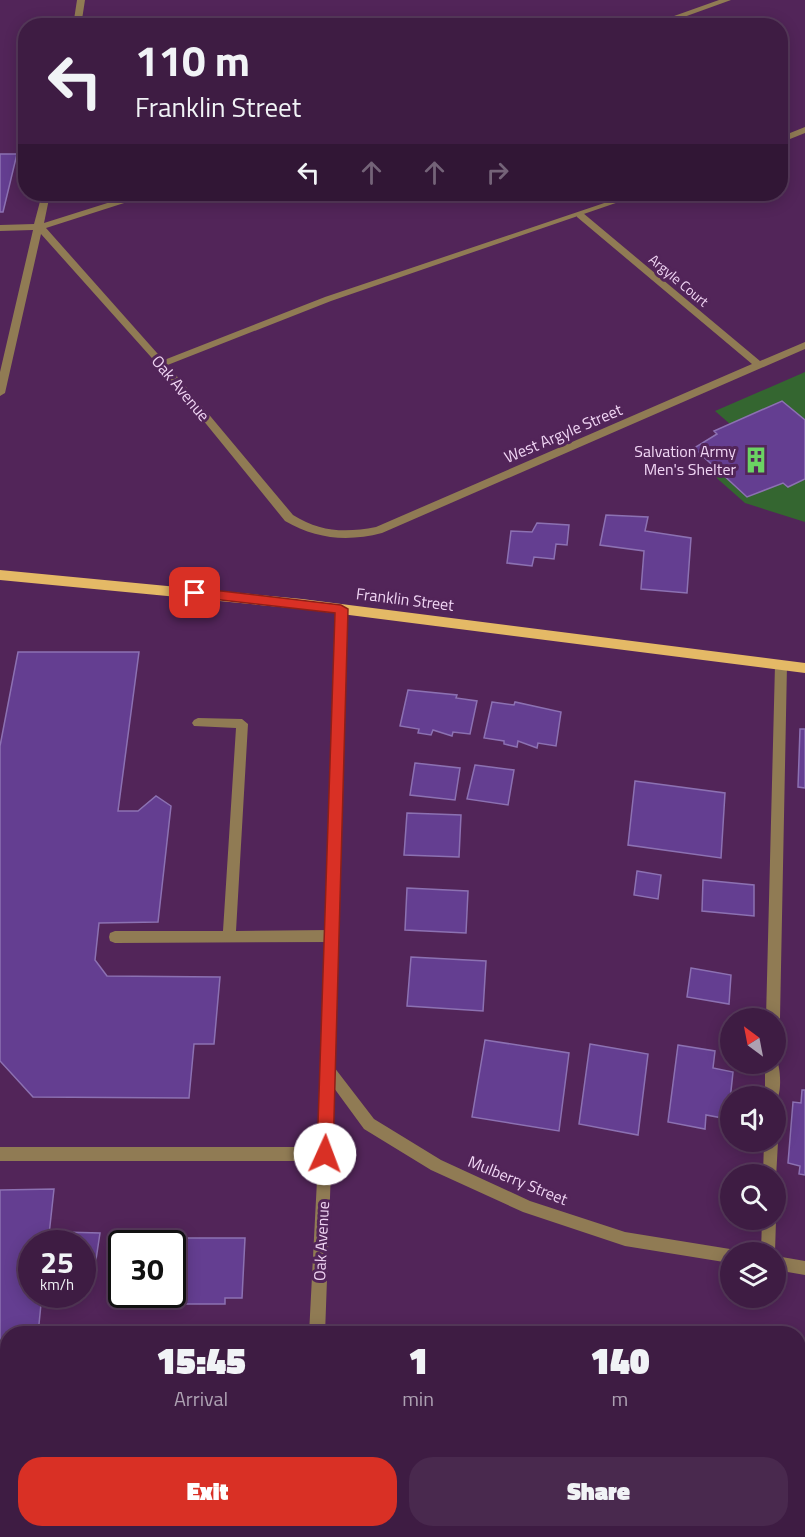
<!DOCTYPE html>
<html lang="en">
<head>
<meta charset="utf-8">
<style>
	body { margin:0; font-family:"Titillium Web",sans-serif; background:#49294e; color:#f1f3f6; height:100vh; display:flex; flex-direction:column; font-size:22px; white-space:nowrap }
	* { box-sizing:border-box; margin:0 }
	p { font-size:20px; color:#ada1b2 }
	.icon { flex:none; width:33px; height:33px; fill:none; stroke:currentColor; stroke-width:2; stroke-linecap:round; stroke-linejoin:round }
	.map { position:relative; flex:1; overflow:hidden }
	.drawer { position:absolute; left:0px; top:1326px; width:806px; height:212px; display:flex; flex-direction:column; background:#3e1c43; border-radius:24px 24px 0 0; box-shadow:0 3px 15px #0003,0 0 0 2px #573a5c }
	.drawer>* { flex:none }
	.top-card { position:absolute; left:18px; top:18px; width:770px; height:183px; border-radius:24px; box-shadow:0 3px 15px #0003,0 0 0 2px #573a5c; background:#3e1c43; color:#f1f3f6; overflow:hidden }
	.needle { width:39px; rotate:328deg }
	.fabs { position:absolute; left:720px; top:1008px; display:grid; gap:12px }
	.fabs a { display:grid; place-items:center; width:66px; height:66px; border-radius:50%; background:#3e1c43; box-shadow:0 3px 15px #0003,0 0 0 2px #573a5c; font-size:30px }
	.speed { position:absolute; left:18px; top:1230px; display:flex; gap:12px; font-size:30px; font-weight:700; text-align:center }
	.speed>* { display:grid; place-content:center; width:78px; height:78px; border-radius:50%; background:#3e1c43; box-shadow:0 3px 15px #0003,0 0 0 2px #573a5c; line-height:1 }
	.speed small { font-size:15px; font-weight:400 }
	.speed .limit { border:3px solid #111; border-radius:9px; background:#fff; color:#111 }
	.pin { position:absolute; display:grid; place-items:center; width:51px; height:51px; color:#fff; margin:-26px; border-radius:12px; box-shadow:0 3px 9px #0006 }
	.me { position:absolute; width:66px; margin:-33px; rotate:2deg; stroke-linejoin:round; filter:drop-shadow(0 0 4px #0008) }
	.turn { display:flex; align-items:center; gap:21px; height:126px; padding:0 18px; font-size:27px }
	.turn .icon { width:78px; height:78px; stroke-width:2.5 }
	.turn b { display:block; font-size:42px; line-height:51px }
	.lanes { display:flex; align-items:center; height:57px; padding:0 18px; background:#0003; justify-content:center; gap:30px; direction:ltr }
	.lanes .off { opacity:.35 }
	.eta { display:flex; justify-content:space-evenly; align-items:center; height:102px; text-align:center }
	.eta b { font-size:36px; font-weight:800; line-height:42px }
	.button { display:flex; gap:12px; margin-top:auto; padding:12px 18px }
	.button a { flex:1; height:69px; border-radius:24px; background:#d93025; color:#fff; font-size:24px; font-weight:800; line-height:69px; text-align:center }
	.button a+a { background:#49294e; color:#f1f3f6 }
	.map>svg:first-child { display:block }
</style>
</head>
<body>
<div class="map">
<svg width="805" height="1537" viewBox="0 0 805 1537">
	<rect width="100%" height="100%" fill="#522559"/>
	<!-- green -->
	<path fill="#346630" d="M805,372V420L781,401L730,424L715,411Z
		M719,472L747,497L783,483L788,487L805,479V522L745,503L711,473Z"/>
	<!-- building -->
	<path fill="#643e91" stroke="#8c71b2" stroke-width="1.5" d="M0,154H17L3,212H0Z
		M782,401L805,420V479L788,487L783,483L747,497L694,448L717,434L714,431Z
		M606,515L648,517L645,531L691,538L687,593L641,589L644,551L600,545Z
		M537,523L569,525L567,545L556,544L554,559L534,557L532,566L507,563L511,531L532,532Z
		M18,652H139L118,811H138L156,796L171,806L158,922L99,923L95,960L107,976L220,977L214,1044H194L189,1098L33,1097L0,1061V746Z
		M408,690L457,695L456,698L477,701L470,734L453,732L452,736L433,730L431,735L418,733L419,729L400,726Z
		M492,702L514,705L515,702L561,712L556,746L538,743L537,748L518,741L517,747L504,744V741L484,738Z
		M800,729H805V788L798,787Z
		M415,763L460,768L455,800L410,795Z
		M475,765L514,770L508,805L467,799Z
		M635,781L725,793L721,858L628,845Z
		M407,813L461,815L459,857L404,855Z
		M637,871L661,875L658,899L634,895Z
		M703,880L754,885V916L702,911Z
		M407,888L468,891L466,933L405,930Z
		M411,957L486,961L483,1011L407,1006Z
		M691,968L731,975L729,1004L687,997Z
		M485,1040L569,1053L559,1131L472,1117Z
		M590,1044L648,1054L638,1135L579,1124Z
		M678,1045L715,1051L713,1068L733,1072L728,1119L706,1115L705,1129L668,1122Z
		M802,1090H805V1175L799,1174L800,1166L788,1163L793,1102L801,1103Z
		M54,1189L48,1244H32V1294H42L38,1334H8V1392L0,1393V1190Z
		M62,1232L100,1233L92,1286H82V1244H60Z
		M140,1238H245L242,1298H225V1304H133L134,1294H172V1244H140Z
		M798,1385L805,1386V1475L798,1474Z
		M106,1530H163V1537H105Z"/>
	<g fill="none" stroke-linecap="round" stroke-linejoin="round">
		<!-- lane -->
		<path fill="#907b54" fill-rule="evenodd" d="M805,127V133L780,143V137Z
			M631,194H642L331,301L165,366L162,367L157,364L159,362L325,297Z
			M781,661L787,665L780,1018L776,1023V1018H766L775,665Z
			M198,718L242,719L248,724L236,931L332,930L337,932L338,936L337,940L332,942L115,943L110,941L109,937L110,933L115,931H223L236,728L194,726L192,723L194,720Z
			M776,1059C781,1067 782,1093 776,1101V1096H765V1064H776Z
			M776,1137L778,1142L776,1178V1174H763L764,1142H776Z
			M776,1218V1220L775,1252H761L762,1220Z"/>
		<!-- street -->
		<path fill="#907b54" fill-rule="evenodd" d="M77,0H85L81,26H73Z
			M719,0H731L659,26H646Z
			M42,194H50L44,223L136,194H147L146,196L46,228L165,362L293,515C320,532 345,533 376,527L752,364L577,217V213H583L760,361L805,342V349L382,533C347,542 316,539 285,521L159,366L41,234L5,393L0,396V372L33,230L0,231V225L34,224Z
			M341,605L347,609L334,1067L374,1119L441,1160L530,1201L625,1232L730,1249L736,1252H730V1263L625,1246L523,1212L431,1170L364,1129L334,1088L325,1334H309L318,1161H0V1147H318L335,609Z
			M776,1256L805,1261V1275L776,1270Z
			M301,1530H317L316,1537H300Z"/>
		<!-- primary -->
		<path fill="#e4b966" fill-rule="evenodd" d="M0,570L302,599L805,663V673L302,609L0,580Z"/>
	</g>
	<!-- route -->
	<path fill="#d93025" stroke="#8d1f18" stroke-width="1.5" d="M195,588L341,605L348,609L333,1154L331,1159L325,1161L320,1159L317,1154L335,613L195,597L189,593Z"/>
	<!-- icons -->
	<defs>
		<g id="building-bare" transform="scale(2.07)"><path d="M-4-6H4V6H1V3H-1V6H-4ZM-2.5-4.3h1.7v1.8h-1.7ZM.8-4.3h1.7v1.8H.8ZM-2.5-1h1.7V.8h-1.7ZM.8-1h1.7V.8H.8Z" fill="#6bd363" stroke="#522559" stroke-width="2.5" paint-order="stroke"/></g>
	</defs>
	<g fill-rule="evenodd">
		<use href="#building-bare" x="756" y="460"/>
	</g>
	<g text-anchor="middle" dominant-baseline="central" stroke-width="6" stroke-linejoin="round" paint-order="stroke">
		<!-- far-street labels -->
		<g font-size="14" fill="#f0d5f4" stroke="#522559">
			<text transform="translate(679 280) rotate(40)">Argyle Court</text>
		</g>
		<!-- street labels -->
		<g font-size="16" fill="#f0d5f4" stroke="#522559">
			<text transform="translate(181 388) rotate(50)">Oak Avenue</text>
			<text transform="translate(563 433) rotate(-23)">West Argyle Street</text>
			<text transform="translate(405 599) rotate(7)">Franklin Street</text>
			<text transform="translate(518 1180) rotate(22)">Mulberry Street</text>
			<text transform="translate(321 1241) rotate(-87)">Oak Avenue</text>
		</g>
		<!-- poi labels -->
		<g font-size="16" fill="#f0d5f4" stroke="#522559" text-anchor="end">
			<text x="736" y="451">Salvation Army<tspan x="736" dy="18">Men's Shelter</tspan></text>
		</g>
	</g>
</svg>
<div class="fabs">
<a><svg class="needle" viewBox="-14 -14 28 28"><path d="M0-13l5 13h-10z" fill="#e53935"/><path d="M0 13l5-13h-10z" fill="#ada1b2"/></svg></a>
<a><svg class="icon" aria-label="sound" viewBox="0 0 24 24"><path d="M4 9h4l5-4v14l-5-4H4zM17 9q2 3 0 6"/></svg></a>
<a><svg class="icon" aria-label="search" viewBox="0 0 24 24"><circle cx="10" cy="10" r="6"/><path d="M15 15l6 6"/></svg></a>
<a><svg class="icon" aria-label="layers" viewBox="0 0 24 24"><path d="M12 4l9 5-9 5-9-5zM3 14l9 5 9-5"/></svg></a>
</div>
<div class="speed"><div>25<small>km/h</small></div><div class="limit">30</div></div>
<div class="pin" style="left:195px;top:593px;background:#d93025"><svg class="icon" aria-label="arrive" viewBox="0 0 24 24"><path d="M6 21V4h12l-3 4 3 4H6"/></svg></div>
<svg class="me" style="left:325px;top:1154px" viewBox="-20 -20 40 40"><circle r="19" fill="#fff"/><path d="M0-13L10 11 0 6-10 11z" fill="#d93025"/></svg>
<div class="top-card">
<div class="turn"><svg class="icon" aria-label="left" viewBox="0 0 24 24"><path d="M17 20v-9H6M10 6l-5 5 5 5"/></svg><div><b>110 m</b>Franklin Street</div></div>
<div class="lanes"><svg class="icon" aria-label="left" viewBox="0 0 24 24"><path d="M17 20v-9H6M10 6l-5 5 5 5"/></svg><svg class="icon off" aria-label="ahead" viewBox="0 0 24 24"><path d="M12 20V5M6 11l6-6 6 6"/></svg><svg class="icon off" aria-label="ahead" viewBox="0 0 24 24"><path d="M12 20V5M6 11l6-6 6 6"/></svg><svg class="icon off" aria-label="right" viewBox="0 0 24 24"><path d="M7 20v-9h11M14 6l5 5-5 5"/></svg></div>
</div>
<section class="drawer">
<div class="eta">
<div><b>15:45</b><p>Arrival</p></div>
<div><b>1</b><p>min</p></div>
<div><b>140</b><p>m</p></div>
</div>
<div class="button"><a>Exit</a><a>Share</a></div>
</section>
</div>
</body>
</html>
